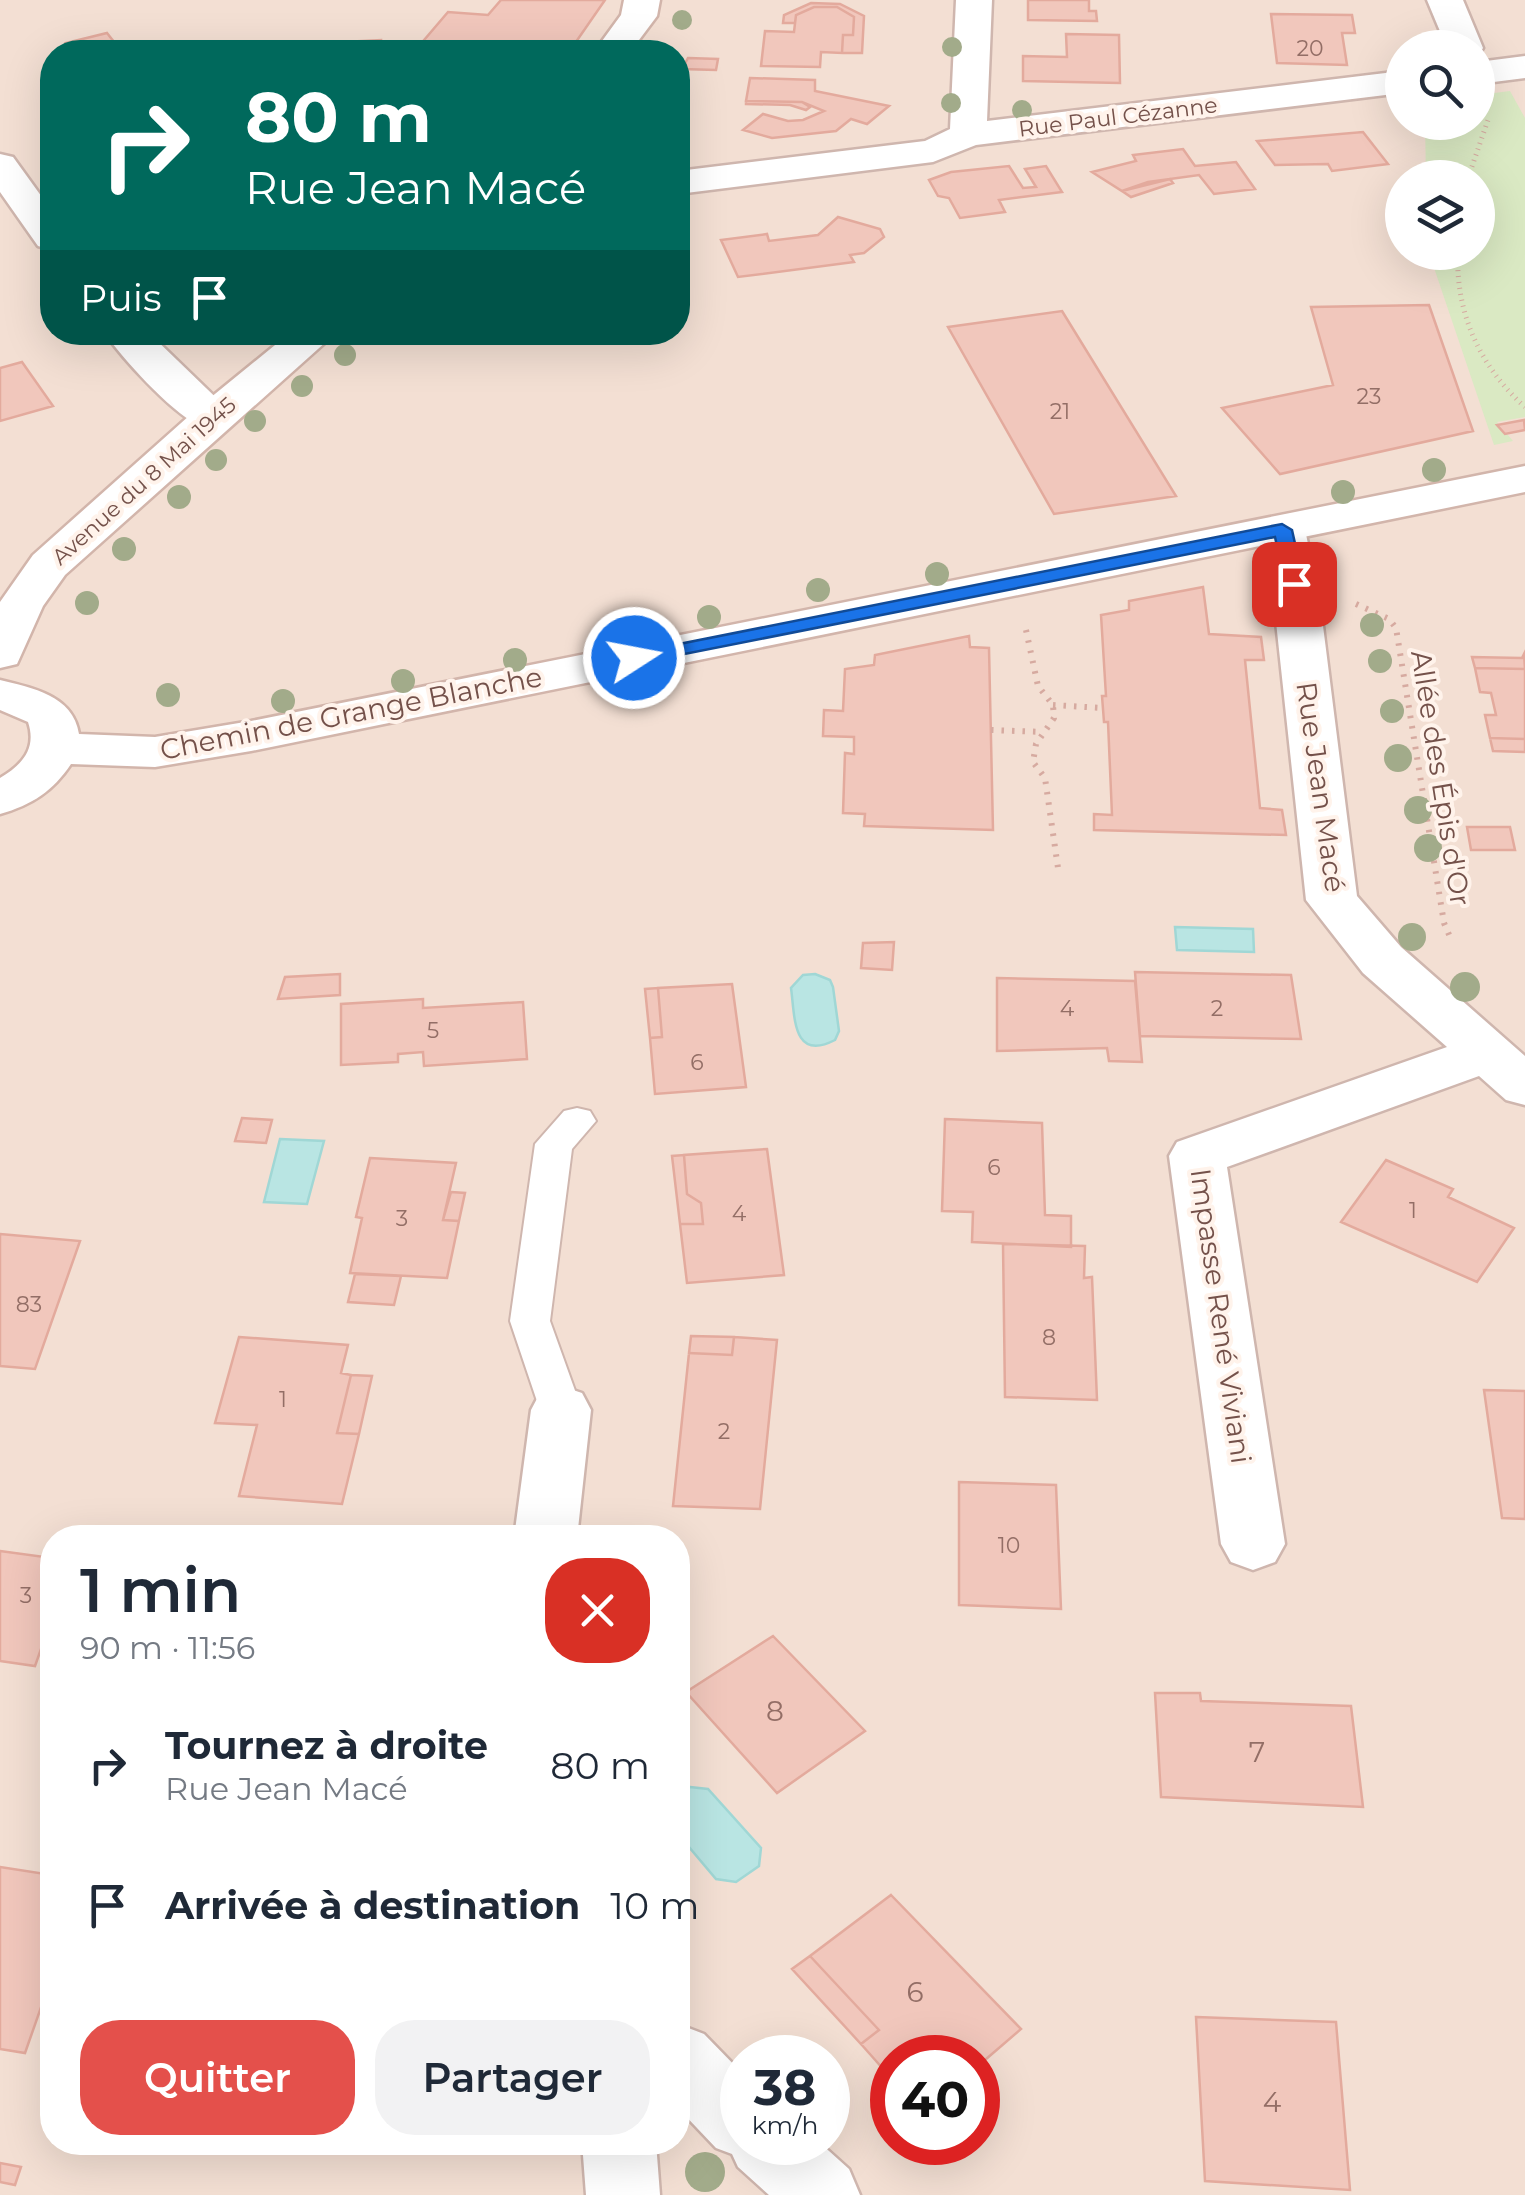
<!DOCTYPE html>
<html lang="fr">
<head>
<meta charset="utf-8">
<style>
	body { margin:0; font-family:Montserrat,sans-serif; background:#f2f2f3; color:#1f2937; height:100vh; display:flex; flex-direction:column; font-size:38px; white-space:nowrap }
	* { box-sizing:border-box; margin:0 }
	p { font-size:32px; color:#747a83 }
	.icon { flex:none; width:55px; height:55px; fill:none; stroke:currentColor; stroke-width:2; stroke-linecap:round; stroke-linejoin:round }
	.map { position:relative; flex:1; overflow:hidden }
	.side { position:absolute; left:40px; top:1525px; width:650px; height:630px; display:flex; flex-direction:column; background:#fff; border-radius:40px; box-shadow:0 10px 40px #0002 }
	.side>* { flex:none }
	.hud { position:absolute; left:40px; top:40px; width:650px; height:305px; border-radius:40px; box-shadow:0 10px 40px #0002; background:#00695c; color:#fff; overflow:hidden }
	.buttons { position:absolute; left:1385px; top:30px; display:grid; gap:20px }
	.buttons a { display:grid; place-items:center; width:110px; height:110px; border-radius:50%; background:#fff; box-shadow:0 10px 40px #0002; font-size:50px }
	.speed { position:absolute; left:720px; top:2035px; display:flex; gap:20px; font-size:50px; font-weight:700; text-align:center }
	.speed>* { display:grid; place-content:center; width:130px; height:130px; border-radius:50%; background:#fff; box-shadow:0 10px 40px #0002; line-height:1 }
	.speed small { font-size:25px; font-weight:400 }
	.speed .limit { border:15px solid #d22; background:#fff; color:#111 }
	.pin { position:absolute; display:grid; place-items:center; width:85px; height:85px; color:#fff; margin:-42px; border-radius:20px; box-shadow:0 5px 15px #0006 }
	.me { position:absolute; width:110px; margin:-55px; rotate:79deg; stroke-linejoin:round; filter:drop-shadow(0 0 8px #0008) }
	.turn { display:flex; align-items:center; gap:35px; height:210px; padding:0 40px; font-size:45px }
	.turn .icon { width:130px; height:130px; stroke-width:2.5 }
	.turn b { display:block; font-size:70px; line-height:85px }
	.then { display:flex; align-items:center; height:95px; padding:0 40px; background:#0003; gap:20px; font-size:38px }
	.round { display:grid; place-items:center; flex:none; width:105px; height:105px; border-radius:40px; background:#f2f2f3 }
	.summary { display:flex; align-items:center; justify-content:space-between; height:170px; padding:0 40px }
	h1 { font-size:60px; font-weight:600; line-height:75px }
	.button { display:flex; gap:20px; margin-top:auto; padding:20px 40px }
	.button a { flex:1; height:115px; border-radius:40px; background:#e4504b; color:#fff; font-size:40px; font-weight:600; line-height:115px; text-align:center }
	.button a+a { background:#f2f2f3; color:#1f2937 }
	ul { padding:0; list-style:none }
	li { display:flex; align-items:center; gap:30px; height:140px; padding:0 40px }
	li div { flex:1 }
	li b { display:block; font-size:38px }
	li em { font-style:normal }
	.map>svg:first-child { display:block }
</style>
</head>
<body>
<div class="map">
<svg width="1525" height="2195" viewBox="0 0 1525 2195">
	<rect width="100%" height="100%" fill="#fceee4"/>
	<!-- residential -->
	<path fill="#f3dfd3" fill-rule="evenodd" d="M0,0H1525V2195H0ZM1402,48H1478V122H1402ZM52,52H678V332H52ZM1402,178H1478V252H1402ZM52,1538H678V2142H52ZM742,2058H828V2142H742ZM892,2058H978V2142H892Z"/>
	<!-- green -->
	<path fill="#dae9c3" d="M1510,91L1525,118V417L1497,422L1513,441L1494,445L1429,253L1478,252V178L1426,177L1425,123L1478,122V95Z"/>
	<!-- water -->
	<path fill="#b9e5e3" stroke="#a0d7d5" stroke-width="2.5" d="M1175,927L1253,929L1254,952L1177,950Z
		M815,974L830,980L833,987L839,1031L835,1040C792,1062 795,1016 791,988L803,975Z
		M280,1139L324,1141L307,1204L264,1202Z
		M690,1787L708,1789L761,1848L759,1866L736,1882L716,1879L678,1834V1795Z"/>
	<!-- building -->
	<path fill="#f1c7bc" stroke="#e3aa9d" stroke-width="2.5" d="M501,0H605L569,52H471L419,46L448,12L488,15Z
		M1028,0H1089V11H1096L1097,21L1028,20Z
		M811,3L840,4L864,16L862,53H842L843,35H853L854,17L837,7H814L796,15L795,23H783L784,15Z
		M814,7H837L854,17L853,35H843L842,53L821,52L820,67L761,66L765,31L794,32L796,15Z
		M1271,14L1352,15L1355,33H1342L1347,65L1277,63Z
		M107,33L122,52H73L66,43Z
		M1066,34L1119,35L1120,83L1023,81V56L1067,57Z
		M381,40L380,51L345,52L344,42Z
		M688,58L718,59L716,70L682,69Z
		M750,78L815,80V91L889,106L867,124L851,119L836,131L772,138L743,130L763,114L788,121L803,120L824,111L802,102L746,101Z
		M746,101L802,102L810,107L806,110L790,105L746,104Z
		M1363,132L1388,164L1332,171L1328,164L1275,165L1257,141Z
		M1183,149L1195,166L1236,162L1255,189L1214,194L1199,175L1148,182L1122,191L1092,172L1136,161L1133,155Z
		M1009,166L1023,188L1036,187L1025,169L1046,166L1062,192L999,200L1005,212L960,218L949,198L938,196L929,180L951,172Z
		M1170,179L1173,183L1131,197L1122,191Z
		M838,217L880,229L884,237L864,253L850,255L854,262L738,277L721,240L767,234L769,241L818,235Z
		M1429,305L1473,431L1280,474L1222,408L1333,385L1311,307Z
		M1062,311L1176,496L1054,514L948,327Z
		M22,362L53,406L0,421V368Z
		M1524,420L1525,430L1505,434L1497,425Z
		M1203,587L1209,634L1261,637L1264,660H1245L1260,808L1282,810L1286,835L1094,830V814L1112,815L1108,722H1104L1102,696H1106L1101,615L1129,610V601Z
		M969,636L970,647L989,648L993,830L864,826L865,814L843,813L845,753L854,754V737L823,736L824,710L843,711L845,669L874,665L875,655Z
		M1524,654L1525,669L1475,668L1472,657L1522,658Z
		M1475,668L1525,669V739L1490,738L1485,715H1496L1491,693L1480,692Z
		M1490,738L1525,739V752L1493,751Z
		M1467,827H1510L1515,850H1471Z
		M894,942L892,970L861,968L863,943Z
		M1135,972L1291,975L1301,1039L1140,1036Z
		M340,974V995L278,999L285,977Z
		M997,978L1135,981L1142,1062L1109,1061L1107,1048L997,1051Z
		M732,984L746,1087L655,1094L650,1038L662,1037L658,988Z
		M658,988L662,1037L650,1038L645,989Z
		M423,999V1008L523,1002L527,1059L424,1066L423,1052L398,1054V1062L341,1065V1004Z
		M242,1118L272,1120L266,1143L235,1141Z
		M945,1119L1042,1123L1045,1215L1071,1216V1247L972,1242L973,1212L942,1211Z
		M767,1149L784,1275L687,1283L680,1224H703L701,1203L687,1194L684,1155Z
		M684,1155L687,1194L701,1203L703,1224H680L672,1156Z
		M370,1158L456,1163L443,1220L459,1221L447,1278L350,1273L362,1218L356,1217Z
		M1386,1160L1453,1189L1448,1197L1514,1228L1477,1282L1341,1222Z
		M451,1192L465,1193L459,1221L443,1220Z
		M0,1234L80,1241L35,1369L0,1366Z
		M1003,1244L1085,1246L1084,1278L1092,1277L1097,1400L1005,1397Z
		M355,1274L401,1276L394,1305L348,1302Z
		M691,1336L734,1337L732,1355L689,1353Z
		M239,1337L348,1345L341,1373L351,1375L337,1433L359,1434L342,1504L239,1496L257,1425L215,1423Z
		M734,1337L777,1340L760,1509L673,1506L689,1353L732,1355Z
		M351,1375L372,1376L359,1434L337,1433Z
		M1484,1390L1525,1391V1519L1502,1518Z
		M959,1482L1056,1485L1061,1609L959,1605Z
		M0,1551L52,1558V1633L47,1632L35,1666L0,1661Z
		M773,1636L865,1731L777,1793L686,1692Z
		M1155,1693H1200L1201,1701L1351,1706L1363,1807L1161,1797Z
		M0,1867L52,1875V1976L25,2053L0,2049Z
		M891,1895L1021,2029L978,2066V2058H892V2079L861,2044L879,2030L810,1956Z
		M810,1956L879,2030L861,2044L792,1969Z
		M1196,2017L1336,2022L1350,2190L1205,2181Z
		M0,2163L21,2167L15,2185L0,2182Z"/>
	<g fill="none" stroke-linecap="round" stroke-linejoin="round">
		<!-- lane casing -->
		<g stroke="#cfb6ae" stroke-width="4">
			<path id="lane" d="M577,1108L590,1111L596,1121L572,1149L550,1321L582,1410L576,1421L561,1426L546,1421L540,1410L510,1321L535,1144L564,1111Z"/>
		</g>
		<!-- street casing -->
		<g stroke="#cfb6ae" stroke-width="5">
			<path id="street" d="M956,0H992L987,121L1402,71V93L976,145L933,162L678,194V171L925,141L950,129Z
				M1427,0H1463L1483,48L1478,56V48H1447Z
				M1525,56V78L1478,84V62Z
				M0,154L13,157L52,211V250L38,246L0,192Z
				M104,332H148L235,416L229,425C217,428 209,429 197,424C170,411 122,358 104,332Z
				M1283,517L1299,521L1305,530L1319,594L1357,896L1401,947L1525,1056V1105L1506,1100L1479,1076L1227,1167L1285,1544L1275,1562L1253,1570L1231,1562L1221,1544L1169,1156L1177,1142L1447,1047L1363,973L1306,900L1273,594L1261,530L1267,521Z
				M561,1386L582,1393L591,1410L577,1538H514L531,1410L540,1393Z
				M678,2024L704,2034L742,2073V2142H819L849,2169L860,2195H769L738,2167L732,2154L716,2148L678,2108Z
				M582,2142H656L660,2195H586Z"/>
		</g>
		<!-- secondary casing -->
		<g stroke="#d2b5ab" stroke-width="5">
			<path id="secondary" d="M624,0H660L657,16L630,52H594L621,15Z
				M291,332H337L65,575L43,606L17,664L0,668V602L33,555L199,407Z
				M1525,466V492L251,751L155,767L71,764C53,791 32,805 0,814V778C22,765 37,749 28,722L0,710V680C32,688 73,695 79,734L155,737L251,721Z"/>
		</g>
		<!-- path-far1 -->
		<path stroke="#d6aaa0" stroke-width="5" stroke-dasharray="1 5" stroke-linecap="butt" d="M1468,178L1488,120
			M1458,252C1455,312 1480,367 1525,407"/>
		<!-- path -->
		<path stroke="#d6aaa0" stroke-width="6" stroke-dasharray="2.5 8" stroke-linecap="butt" d="M1356,604L1389,619L1396,628L1444,923L1450,937
			M1026,630L1038,686L1053,705L1054,718L1036,744L1033,762L1045,778L1058,868
			M1053,705L1103,708
			M991,730L1043,732"/>
		<!-- lane -->
		<use href="#lane" fill="#fff" fill-rule="evenodd"/>
		<!-- street -->
		<use href="#street" fill="#fff" fill-rule="evenodd"/>
		<!-- secondary -->
		<use href="#secondary" fill="#fff" fill-rule="evenodd"/>
	</g>
	<!-- trees -->
	<g fill="#a2ab8a">
		<circle cx="682" cy="20" r="10"/>
		<circle cx="952" cy="47" r="10"/>
		<circle cx="951" cy="103" r="10"/>
		<circle cx="1022" cy="110" r="10"/>
		<circle cx="345" cy="355" r="11"/>
		<circle cx="302" cy="386" r="11"/>
		<circle cx="255" cy="421" r="11"/>
		<circle cx="216" cy="460" r="11"/>
		<circle cx="1434" cy="470" r="12"/>
		<circle cx="1343" cy="492" r="12"/>
		<circle cx="179" cy="497" r="12"/>
		<circle cx="124" cy="549" r="12"/>
		<circle cx="937" cy="574" r="12"/>
		<circle cx="818" cy="590" r="12"/>
		<circle cx="87" cy="603" r="12"/>
		<circle cx="709" cy="617" r="12"/>
		<circle cx="1372" cy="625" r="12"/>
		<circle cx="636" cy="626" r="12"/>
		<circle cx="515" cy="660" r="12"/>
		<circle cx="1380" cy="661" r="12"/>
		<circle cx="403" cy="681" r="12"/>
		<circle cx="168" cy="695" r="12"/>
		<circle cx="283" cy="701" r="12"/>
		<circle cx="1392" cy="711" r="12"/>
		<circle cx="1398" cy="758" r="14"/>
		<circle cx="1418" cy="810" r="14"/>
		<circle cx="1428" cy="848" r="14"/>
		<circle cx="1412" cy="937" r="14"/>
		<circle cx="1465" cy="987" r="15"/>
		<circle cx="705" cy="2172" r="20"/>
	</g>
	<!-- route -->
	<path fill="#1a73e8" stroke="#114b97" stroke-width="2.5" d="M1282,524L1292,530L1304,584L1294,590L1285,584L1275,537L634,664L624,658L634,653Z"/>
	<g text-anchor="middle" dominant-baseline="central" stroke-width="8" stroke-linejoin="round" paint-order="stroke">
		<!-- number labels -->
		<g font-size="22" fill="#936e66">
			<text x="1310" y="48">20</text>
			<text x="1369" y="396">23</text>
			<text x="1060" y="411">21</text>
			<text x="1067" y="1008">4</text>
			<text x="1217" y="1008">2</text>
			<text x="433" y="1030">5</text>
			<text x="697" y="1062">6</text>
			<text x="994" y="1167">6</text>
			<text x="1413" y="1210">1</text>
			<text x="739" y="1213">4</text>
			<text x="402" y="1218">3</text>
			<text x="29" y="1304">83</text>
			<text x="1049" y="1337">8</text>
			<text x="283" y="1399">1</text>
			<text x="724" y="1431">2</text>
			<text x="1009" y="1545">10</text>
			<text x="26" y="1595">3</text>
		</g>
		<!-- far-street labels -->
		<g font-size="22" fill="#74514a" stroke="#fff3eb">
			<text transform="translate(1118 117) rotate(-7)">Rue Paul Cézanne</text>
			<text transform="translate(144 481) rotate(-42)">Avenue du 8 Mai 1945</text>
		</g>
		<!-- street labels -->
		<g font-size="28" fill="#74514a" stroke="#fff3eb">
			<text transform="translate(351 713) rotate(-11)">Chemin de Grange Blanche</text>
			<text transform="translate(1441 778) rotate(81)">Allée des Épis d'Or</text>
			<text transform="translate(1321 787) rotate(82)">Rue Jean Macé</text>
			<text transform="translate(1221 1316) rotate(82)">Impasse René Viviani</text>
		</g>
		<!-- near-number labels -->
		<g font-size="28" fill="#936e66">
			<text x="775" y="1711">8</text>
			<text x="1257" y="1752">7</text>
			<text x="915" y="1992">6</text>
			<text x="1272" y="2102">4</text>
		</g>
	</g>
</svg>
<div class="buttons">
<a><svg class="icon" aria-label="search" viewBox="0 0 24 24"><circle cx="10" cy="10" r="6"/><path d="M15 15l6 6"/></svg></a>
<a><svg class="icon" aria-label="layers" viewBox="0 0 24 24"><path d="M12 4l9 5-9 5-9-5zM3 14l9 5 9-5"/></svg></a>
</div>
<div class="speed"><div>38<small>km/h</small></div><div class="limit">40</div></div>
<div class="pin" style="left:1294px;top:584px;background:#d93025"><svg class="icon" aria-label="arrive" viewBox="0 0 24 24"><path d="M6 21V4h12l-3 4 3 4H6"/></svg></div>
<svg class="me" style="left:634px;top:658px" viewBox="-20 -20 40 40"><circle r="17" fill="#1a73e8" stroke="#fff" stroke-width="3"/><path d="M0-11L8 9 0 5-8 9z" fill="#fff"/></svg>
<div class="hud">
<div class="turn"><svg class="icon" aria-label="right" viewBox="0 0 24 24"><path d="M7 20v-9h11M14 6l5 5-5 5"/></svg><div><b>80 m</b>Rue Jean Macé</div></div>
<div class="then">Puis<svg class="icon" aria-label="arrive" viewBox="0 0 24 24"><path d="M6 21V4h12l-3 4 3 4H6"/></svg></div>
</div>
<section class="side">
<div class="summary"><div><h1>1 min</h1><p>90 m · 11:56</p></div><a class="round" style="background:#d93025;color:#fff"><svg class="icon" aria-label="close" viewBox="0 0 24 24"><path d="M6 6l12 12M18 6L6 18"/></svg></a></div>
<ul>
<li><svg class="icon" aria-label="right" viewBox="0 0 24 24"><path d="M7 20v-9h11M14 6l5 5-5 5"/></svg><div><b>Tournez à droite</b><p>Rue Jean Macé</p></div><em>80 m</em></li>
<li><svg class="icon" aria-label="arrive" viewBox="0 0 24 24"><path d="M6 21V4h12l-3 4 3 4H6"/></svg><div><b>Arrivée à destination</b></div><em>10 m</em></li>
</ul>
<div class="button"><a>Quitter</a><a>Partager</a></div>
</section>
</div>
</body>
</html>
